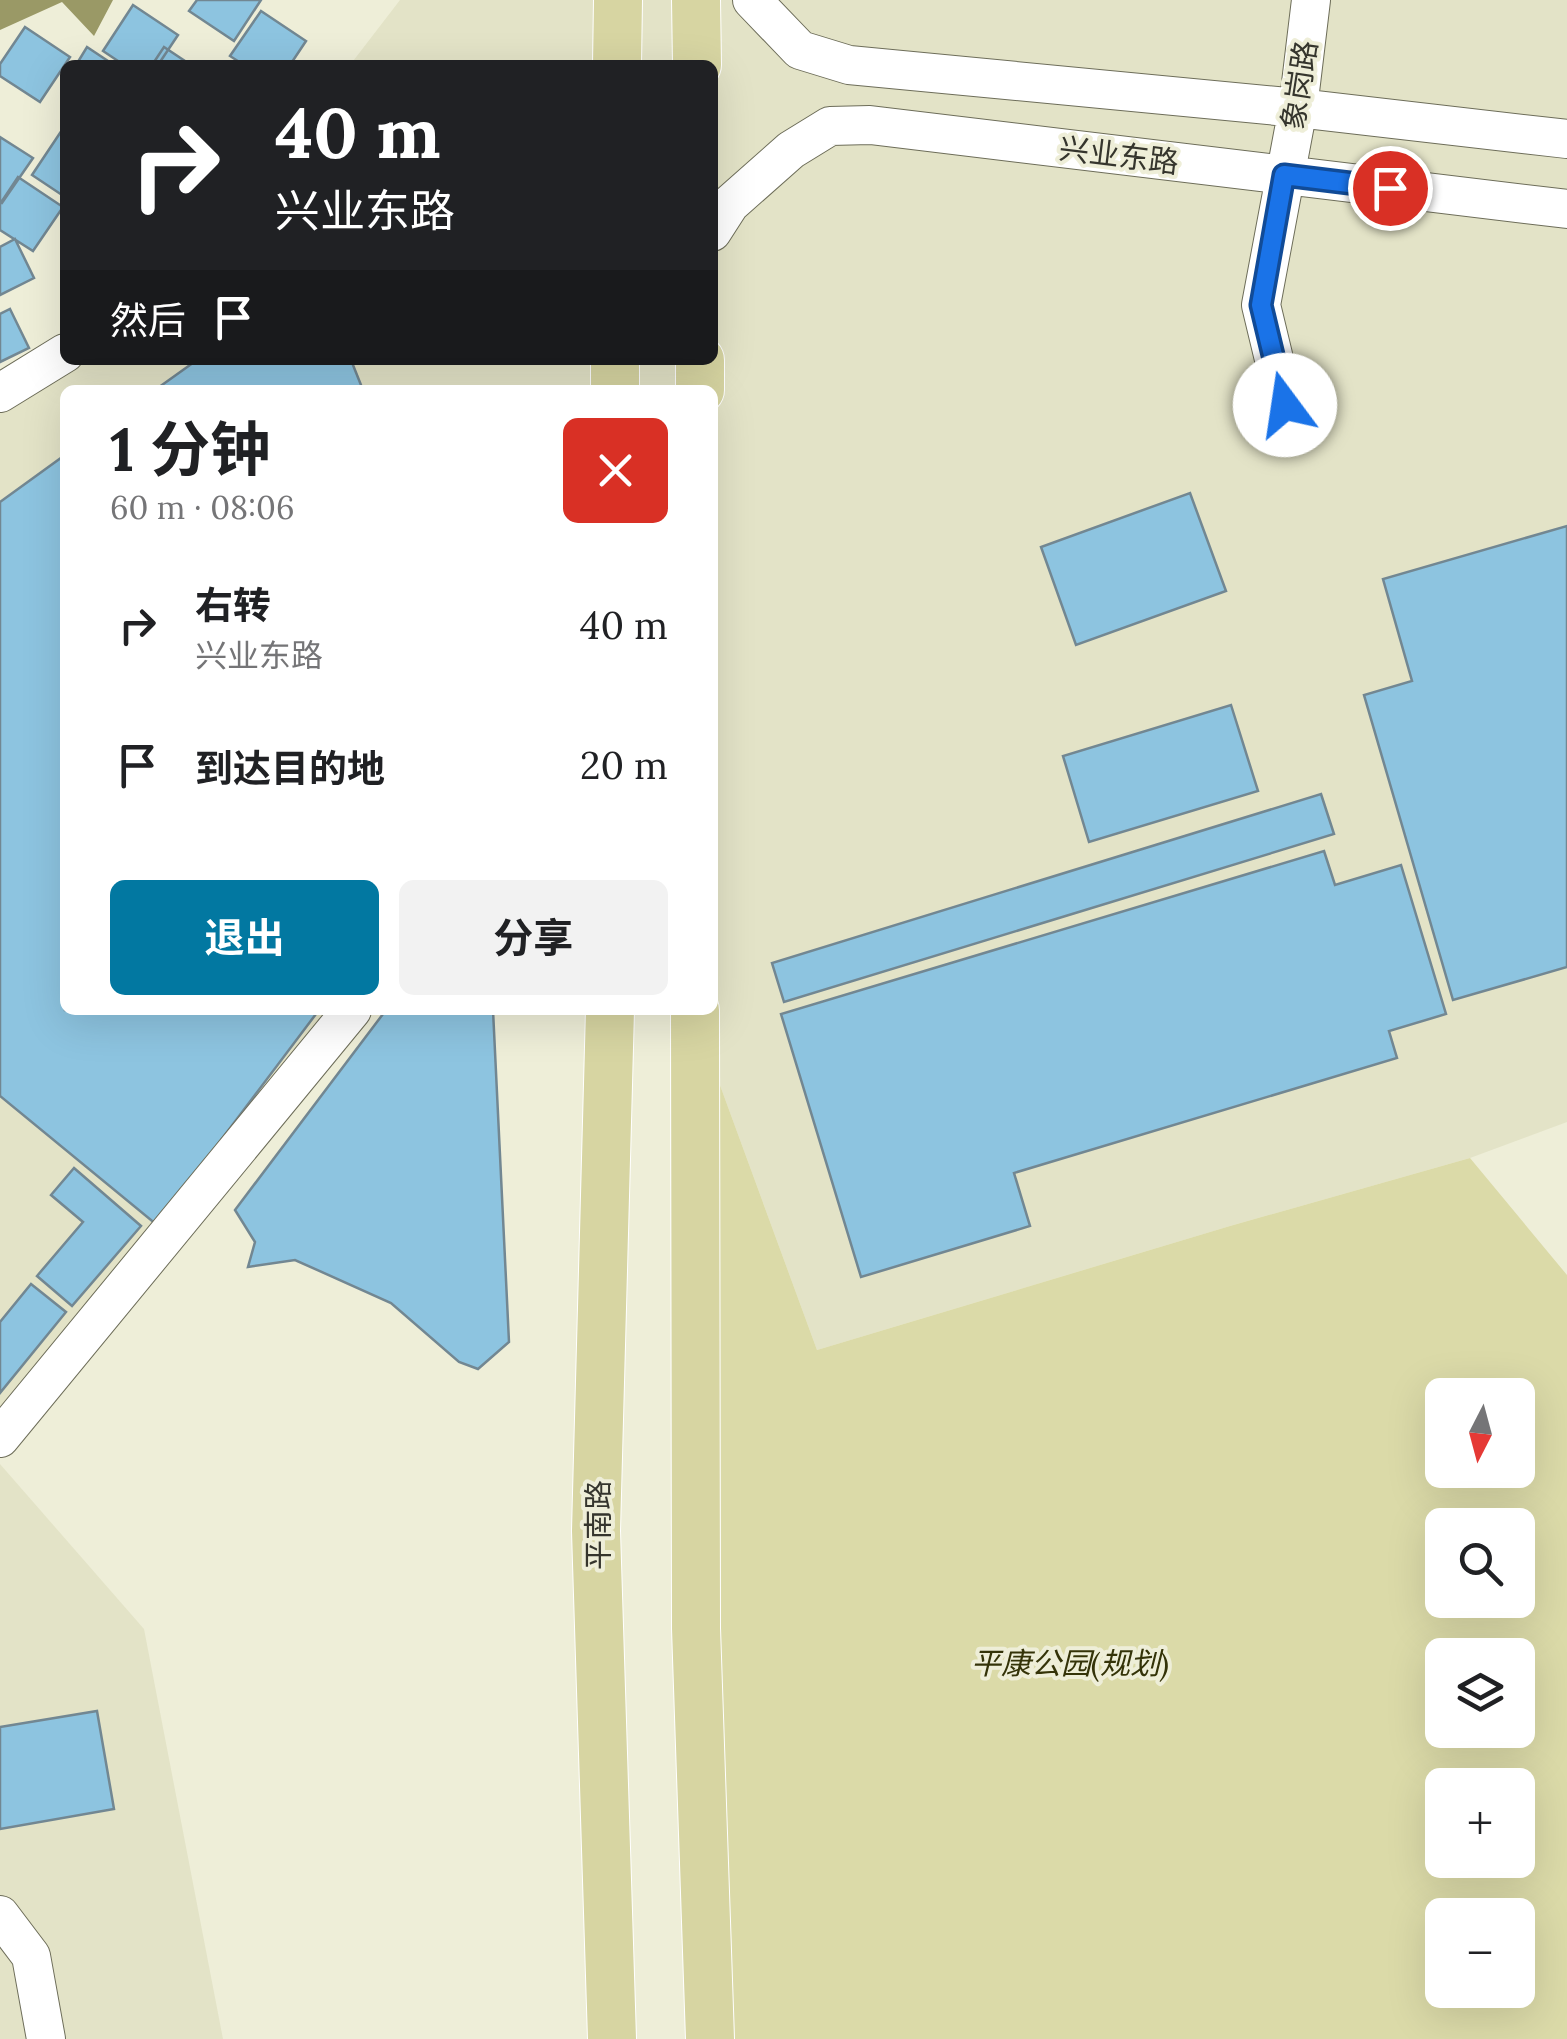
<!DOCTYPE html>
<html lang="zh">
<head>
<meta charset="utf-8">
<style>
	body { margin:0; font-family:Lora,"Noto Sans SC",serif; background:#f2f2f2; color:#202124; height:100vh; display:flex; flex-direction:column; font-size:38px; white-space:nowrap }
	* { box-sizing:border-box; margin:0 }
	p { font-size:32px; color:#757577 }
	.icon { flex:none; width:55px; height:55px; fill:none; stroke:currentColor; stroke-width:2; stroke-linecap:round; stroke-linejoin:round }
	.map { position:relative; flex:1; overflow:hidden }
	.details { position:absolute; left:60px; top:385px; width:658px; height:630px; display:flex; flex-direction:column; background:#fff; border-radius:15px; box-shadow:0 10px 40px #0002 }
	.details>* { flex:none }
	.top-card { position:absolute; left:60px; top:60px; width:658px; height:305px; border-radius:15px; box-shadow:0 10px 40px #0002; background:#202124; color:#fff; overflow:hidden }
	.needle { width:65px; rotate:186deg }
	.tools { position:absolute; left:1425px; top:1378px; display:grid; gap:20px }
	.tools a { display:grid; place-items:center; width:110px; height:110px; border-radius:15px; background:#fff; box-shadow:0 10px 40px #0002; font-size:50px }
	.pin { position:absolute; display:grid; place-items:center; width:85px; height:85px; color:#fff; margin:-42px; border:5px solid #fff; border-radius:50%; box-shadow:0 2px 10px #0007 }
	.me { position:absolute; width:110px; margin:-55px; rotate:346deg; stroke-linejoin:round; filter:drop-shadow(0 0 8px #0008) }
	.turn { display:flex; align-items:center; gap:35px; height:210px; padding:0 50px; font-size:45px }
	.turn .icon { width:130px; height:130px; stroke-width:2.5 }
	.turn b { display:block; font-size:70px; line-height:85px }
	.then { display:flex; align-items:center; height:95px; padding:0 50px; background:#0003; gap:20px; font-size:38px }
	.round { display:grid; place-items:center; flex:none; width:105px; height:105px; border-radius:15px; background:#f2f2f2 }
	.summary { display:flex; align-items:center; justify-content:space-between; height:170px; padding:0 50px }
	h1 { font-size:60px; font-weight:700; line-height:75px }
	.button { display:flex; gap:20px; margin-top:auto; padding:20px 50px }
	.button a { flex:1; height:115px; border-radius:15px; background:#0278a1; color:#fff; font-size:40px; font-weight:700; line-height:115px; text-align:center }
	.button a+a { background:#f2f2f2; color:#202124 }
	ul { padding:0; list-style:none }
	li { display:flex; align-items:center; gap:30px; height:140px; padding:0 50px }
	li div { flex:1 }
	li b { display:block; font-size:38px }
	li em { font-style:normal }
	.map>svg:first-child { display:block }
</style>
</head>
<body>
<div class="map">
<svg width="1567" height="2039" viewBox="0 0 1567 2039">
	<rect width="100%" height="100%" fill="#eeeed8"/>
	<!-- built -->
	<path fill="#e3e3c7" d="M400,0H1567V1122L1470,1158L1230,1226L817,1350L695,1017L712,1010V390H65V1010H352L0,1438V393L65,360H712V65H350Z
		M0,1464L144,1629L223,2039H0Z"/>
	<!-- green -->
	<path fill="#dbdaa8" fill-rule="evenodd" d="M695,1017L817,1350L1230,1226L1470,1158L1567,1275V2039H710ZM1442,1395H1518V1470H1442ZM1442,1525H1518V1600H1442ZM1442,1655H1518V1730H1442ZM1442,1785H1518V1860H1442ZM1442,1915H1518V1990H1442Z"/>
	<!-- water -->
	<path fill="#9a9966" d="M0,0H113L94,36L62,2L0,30Z"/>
	<!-- building -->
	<path fill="#8dc4e0" stroke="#728792" stroke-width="2.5" d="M197,0H261L234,41L189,11Z
		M133,5L178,35L158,65H124L103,51Z
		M261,11L306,41L290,65H244L230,56Z
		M25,27L70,57L40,102L0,76V64Z
		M87,47L114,65H76Z
		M164,47L191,65H152Z
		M62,130L65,132V197L32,175Z
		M0,137L33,158L2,203L0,202Z
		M18,177L63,207L33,251L0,230V204Z
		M15,239L34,278L0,295V247Z
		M10,309L29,348L0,362V314Z
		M197,360H351L363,390H155Z
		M65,455V1010H319L157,1225L0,1096V502Z
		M1190,493L1226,591L1076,645L1041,547Z
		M1567,526V967L1453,1000L1364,695L1412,681L1383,579Z
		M1231,705L1258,791L1089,842L1063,756Z
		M1321,794L1334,834L784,1002L772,963Z
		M1324,851L1335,885L1401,865L1446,1014L1389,1031L1397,1058L1014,1173L1030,1226L861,1277L781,1014Z
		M386,1010H493L509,1342L478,1369L459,1362L391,1303L295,1260L248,1267L255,1242L235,1210Z
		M74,1168L141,1226L72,1306L37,1276L83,1222L51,1195Z
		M31,1284L66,1312L0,1393V1322Z
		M97,1711L114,1809L0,1829V1727Z"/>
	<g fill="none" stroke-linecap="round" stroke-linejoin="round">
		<!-- minor casing -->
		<g stroke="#6d6d59" stroke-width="40">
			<path id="minor" d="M752,0L800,50L849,65L1298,108L1567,139
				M712,232L730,204L791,150L830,126L870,125L1567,209
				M0,393L65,353
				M1285,405L1261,305L1298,108L1311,0
				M0,1438L352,1010
				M0,1915L31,1956L46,2039"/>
		</g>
		<!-- major casing -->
		<g stroke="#fff" stroke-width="50">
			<path id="major" d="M696,0L697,65
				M617,65L618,0
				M615,360V390
				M700,360V390
				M610,1010L596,1531L612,2039
				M695,1010L696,1628L710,2039"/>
		</g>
		<!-- minor -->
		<use href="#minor" stroke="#fff" stroke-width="38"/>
		<!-- major -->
		<use href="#major" stroke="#d7d5a2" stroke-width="48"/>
	</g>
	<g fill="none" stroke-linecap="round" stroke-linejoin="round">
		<!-- route casing -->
		<g stroke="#114b97" stroke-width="25">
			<path id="route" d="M1285,405L1261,305L1284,175L1390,188"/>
		</g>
		<!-- route -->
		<use href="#route" stroke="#1a73e8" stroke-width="18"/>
	</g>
	<g text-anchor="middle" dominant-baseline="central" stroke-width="8" stroke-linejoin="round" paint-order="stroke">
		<!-- street labels -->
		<g font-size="30" fill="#35352d" stroke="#eeeed8">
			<text transform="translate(1299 85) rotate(-81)">象岗路</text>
			<text transform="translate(1119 155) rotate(7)">兴业东路</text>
			<text transform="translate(598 1525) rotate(-90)">平南路</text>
		</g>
		<!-- park labels -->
		<g font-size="30" font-style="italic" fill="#343308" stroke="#eeeed8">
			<text x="1070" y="1663">平康公园(规划)</text>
		</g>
	</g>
</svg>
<div class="tools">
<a><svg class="needle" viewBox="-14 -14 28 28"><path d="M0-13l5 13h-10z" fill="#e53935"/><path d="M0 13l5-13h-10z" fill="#757577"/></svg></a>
<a><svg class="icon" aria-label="search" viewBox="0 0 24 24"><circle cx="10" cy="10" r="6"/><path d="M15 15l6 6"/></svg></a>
<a><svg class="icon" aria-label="layers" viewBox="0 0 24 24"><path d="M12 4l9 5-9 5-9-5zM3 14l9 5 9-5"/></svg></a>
<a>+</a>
<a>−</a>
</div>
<div class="pin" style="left:1390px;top:188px;background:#d93025"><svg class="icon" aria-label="arrive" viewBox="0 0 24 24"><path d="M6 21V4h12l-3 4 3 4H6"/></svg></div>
<svg class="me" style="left:1285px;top:405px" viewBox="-20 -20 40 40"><circle r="19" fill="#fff"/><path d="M0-13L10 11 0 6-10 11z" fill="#1a73e8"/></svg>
<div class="top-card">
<div class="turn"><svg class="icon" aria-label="right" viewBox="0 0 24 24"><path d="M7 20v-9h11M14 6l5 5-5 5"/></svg><div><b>40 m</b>兴业东路</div></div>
<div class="then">然后<svg class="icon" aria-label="arrive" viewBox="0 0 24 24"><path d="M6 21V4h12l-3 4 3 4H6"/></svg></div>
</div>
<section class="details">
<div class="summary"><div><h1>1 分钟</h1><p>60 m · 08:06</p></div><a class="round" style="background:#d93025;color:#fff"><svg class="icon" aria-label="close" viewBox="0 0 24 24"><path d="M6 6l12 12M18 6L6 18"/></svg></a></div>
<ul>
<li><svg class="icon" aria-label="right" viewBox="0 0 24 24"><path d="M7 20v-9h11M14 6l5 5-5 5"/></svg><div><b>右转</b><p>兴业东路</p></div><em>40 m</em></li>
<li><svg class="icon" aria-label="arrive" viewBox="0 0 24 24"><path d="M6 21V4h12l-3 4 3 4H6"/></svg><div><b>到达目的地</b></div><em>20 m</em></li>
</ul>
<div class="button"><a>退出</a><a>分享</a></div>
</section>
</div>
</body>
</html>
